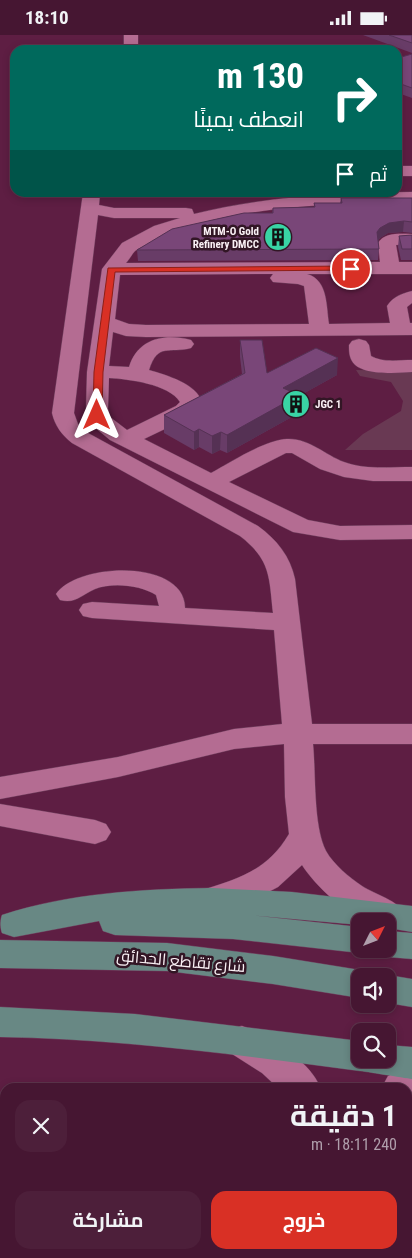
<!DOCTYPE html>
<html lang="ar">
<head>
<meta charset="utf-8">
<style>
	body { margin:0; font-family:"Roboto Condensed",Cairo,sans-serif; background:#4d1f3a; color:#f1f3f6; direction:rtl; height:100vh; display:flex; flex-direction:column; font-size:19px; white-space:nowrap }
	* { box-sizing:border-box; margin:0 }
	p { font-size:16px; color:#b09fac }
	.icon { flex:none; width:28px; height:28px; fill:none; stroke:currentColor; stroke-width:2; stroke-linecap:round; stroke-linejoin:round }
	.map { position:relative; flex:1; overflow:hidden; direction:ltr }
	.panel { position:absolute; left:0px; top:1048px; width:412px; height:176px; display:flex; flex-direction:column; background:#461632; border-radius:15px 15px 0 0; box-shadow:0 2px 8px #0003,0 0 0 1px #5e354d; direction:rtl }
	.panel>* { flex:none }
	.hud { position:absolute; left:10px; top:10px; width:392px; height:152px; border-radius:15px; box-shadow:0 2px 8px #0003,0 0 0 1px #5e354d; direction:rtl; background:#00695c; color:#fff; overflow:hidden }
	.needle { width:32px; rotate:48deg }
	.tools { position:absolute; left:351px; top:878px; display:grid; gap:10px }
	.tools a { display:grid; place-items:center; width:45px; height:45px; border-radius:10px; background:#461632; box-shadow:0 2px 8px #0003,0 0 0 1px #5e354d; font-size:25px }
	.pin { position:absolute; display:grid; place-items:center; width:42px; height:42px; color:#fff; margin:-21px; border:2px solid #fff; border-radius:50%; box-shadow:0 1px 5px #0007 }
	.me { position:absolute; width:55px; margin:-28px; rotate:0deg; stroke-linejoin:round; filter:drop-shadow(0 0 4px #0008) }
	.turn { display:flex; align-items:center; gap:18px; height:105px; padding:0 15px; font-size:22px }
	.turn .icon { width:65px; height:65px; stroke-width:2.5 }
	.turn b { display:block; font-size:35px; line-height:42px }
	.then { display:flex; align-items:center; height:48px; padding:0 15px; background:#0003; gap:10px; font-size:19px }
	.round { display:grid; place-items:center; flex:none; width:52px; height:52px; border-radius:15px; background:#4d1f3a }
	.summary { display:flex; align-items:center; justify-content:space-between; height:85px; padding:0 15px }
	h1 { font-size:30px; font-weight:700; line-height:38px }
	.action { display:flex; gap:10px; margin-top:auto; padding:10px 15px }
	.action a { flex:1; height:58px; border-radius:15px; background:#d93025; color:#fff; font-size:20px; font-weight:700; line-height:58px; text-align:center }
	.action a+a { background:#4d1f3a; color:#f1f3f6 }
	.status { display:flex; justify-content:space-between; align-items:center; height:35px; padding:0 25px; background:#461632; direction:ltr }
	.status svg { height:14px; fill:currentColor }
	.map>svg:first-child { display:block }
</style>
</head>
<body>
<div class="status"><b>18:10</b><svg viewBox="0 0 49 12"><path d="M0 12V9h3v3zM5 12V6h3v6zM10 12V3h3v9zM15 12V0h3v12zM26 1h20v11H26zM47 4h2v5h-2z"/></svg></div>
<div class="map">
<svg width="412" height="1223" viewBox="0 0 412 1223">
	<rect width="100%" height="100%" fill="#5e1e43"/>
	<!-- green -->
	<path fill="#693953" d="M356,335L412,336V415H345L363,399L401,376L403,366L391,347L360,341Z"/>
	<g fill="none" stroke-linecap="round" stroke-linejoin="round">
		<!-- minor casing -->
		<g stroke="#703f5e" stroke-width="1">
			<path id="minor" d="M124,0H138V15H124Z
				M398,131H412V141H398Z
				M412,157V167C336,168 219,171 152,207C147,210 140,212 135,216C132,219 129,225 126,228L380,227L378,208C385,197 400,199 412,199V209L396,210L399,227H412V239H307C328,245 326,270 329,289L390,288L387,271C394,261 401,259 412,256V268L407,272L410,288H412V300L146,302L126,301L113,297L109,331L129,332C138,303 165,298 191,305L194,309L191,313C169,319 158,307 149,335C166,340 198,349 202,368L192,381L144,404L211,438C231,427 265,405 287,404C309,403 325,420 344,427C365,435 390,432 412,432V446H373L344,442L320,434L292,418H286L229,447L308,485L340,491L412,490V504L340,505L293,497L110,405L92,390L86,374L87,337L102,234L122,208L154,191L180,183H114L98,180L74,378L78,389L88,398L258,491C277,505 290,521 295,544L312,689H412V709H313C316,739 313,790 326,816C334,830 349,842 362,851C376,860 398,865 406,880L401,889L389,893L388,886C382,886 377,887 372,886C347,882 315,850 302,830L278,852L253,865L211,878L199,874L194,865L199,856C238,844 267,836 289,799L285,762L284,709L234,714L118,742L0,764V742L118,722L234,694L282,689L274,595L92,583L83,581L79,575L83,569L92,567L159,571L156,560C141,550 112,547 95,554C81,560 76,569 60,565L56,559C78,527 185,524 185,573L273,578C269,542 271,525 240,501L72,408C62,400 55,391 52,378L83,158H100L99,170L114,173H186L192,174L194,179C265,161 340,158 412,157ZM273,239L270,243L273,247L298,249L304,251L309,289L146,290L129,289L115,284L120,240ZM109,343C128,344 169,349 180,367L176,371L127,395L110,382L108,374Z
				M359,304L366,306L369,310L371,321C383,328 399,325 412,325V337C397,338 360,341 352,326C349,321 349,315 349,310L352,306Z
				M0,769L95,785L106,789L111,797L106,805L95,809L0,791Z
				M242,991C268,1000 310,1026 320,1052H277L262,1038L229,1017L224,1006L229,995Z
				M412,1030V1064L408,1066V1052H382L388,1041Z
				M339,1219H383L385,1223H341Z"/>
		</g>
		<!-- major casing -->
		<g stroke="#703f5e" stroke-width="1">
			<path id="major" d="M212,853L292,857L412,871V897L388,893V886H360V890L249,880L360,892V914H372L360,918L233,904L115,900L103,896L99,886L14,902L2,898C0,893 0,885 2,880C69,858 142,854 212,853Z
				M388,896L412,898V924L388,922L376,918L373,914H388Z
				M0,905L167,908L273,921L360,935L372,939L374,941H360V963L273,949L167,936L0,933Z
				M388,940L412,944V972L388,968V941H384Z
				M0,972L135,979L360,1006V1024H388V1010L412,1012V1044C404,1043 363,1036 360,1036C240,1020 121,1004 0,1002Z"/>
		</g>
		<!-- minor -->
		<use href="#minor" fill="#b46c92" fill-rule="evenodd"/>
		<!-- major -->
		<use href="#major" fill="#688884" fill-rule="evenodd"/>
	</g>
	<!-- wall -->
	<path fill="#683c67" d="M363,0H412V18Z
		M412,19V63L398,58V23Z
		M341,163H412V198L403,197L388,198L380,203L378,206L379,214L378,225L138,226L137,215L272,178L273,173L314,172V168H340Z
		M412,200V225H401L398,212L399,201Z
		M240,305L267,338L337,340L299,361V378L227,418L220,415L212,419L199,412L194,415L164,398V380L242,339L240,322Z"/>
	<!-- shaded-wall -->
	<path fill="#553154" d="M404,186L403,197L388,198L380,203L376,208L377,197L380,193L389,188Z
		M338,323L337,340L299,361V378L227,418V400L283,353Z
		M199,394V412L194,415V397Z
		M221,397L220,415L212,419V401Z"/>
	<!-- building -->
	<path fill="#794678" stroke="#553154" d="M389,0H412V8Z
		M412,19V53L398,48V23Z
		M341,163H412V187L404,186L389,188L380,193L377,197L379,214L137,215L172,194L244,178H273V173L315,172L314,168H342Z
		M412,200V214H402L399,201Z
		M240,305H262L267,338L316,313L338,323L283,353L299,360L227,400L221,397L212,401L199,394L194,397L164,380L245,338Z"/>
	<!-- route -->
	<path fill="#d93025" stroke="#8d1f18" d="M351,231L355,234L354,235L115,237L103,337L102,380L97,382L93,380L94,337L108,233Z"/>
	<!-- icons -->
	<defs>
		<g id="building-disc" transform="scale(1.4375)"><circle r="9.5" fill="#39d4a5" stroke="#321625"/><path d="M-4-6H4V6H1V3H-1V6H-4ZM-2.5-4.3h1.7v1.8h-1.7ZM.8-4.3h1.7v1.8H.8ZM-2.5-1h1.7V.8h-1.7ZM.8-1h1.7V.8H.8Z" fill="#111"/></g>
	</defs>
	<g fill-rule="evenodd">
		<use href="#building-disc" x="278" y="202"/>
		<use href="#building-disc" x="296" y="369"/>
	</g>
	<g text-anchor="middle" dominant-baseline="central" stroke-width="5" stroke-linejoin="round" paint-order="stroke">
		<!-- far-poi labels -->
		<g font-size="11" font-weight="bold" fill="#faf1f5" stroke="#321625" text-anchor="end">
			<text x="259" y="196">MTM-O Gold<tspan x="259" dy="13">Refinery DMCC</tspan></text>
			<text x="315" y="369" text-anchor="start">JGC 1</text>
		</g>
		<!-- near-street labels -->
		<g font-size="16" fill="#faf1f5" stroke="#321625">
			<text transform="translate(181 926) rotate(5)">شارع تقاطع الحدائق</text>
		</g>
	</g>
</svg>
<div class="tools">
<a><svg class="needle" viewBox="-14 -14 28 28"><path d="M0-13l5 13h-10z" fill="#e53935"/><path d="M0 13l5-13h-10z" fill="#b09fac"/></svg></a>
<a><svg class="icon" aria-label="sound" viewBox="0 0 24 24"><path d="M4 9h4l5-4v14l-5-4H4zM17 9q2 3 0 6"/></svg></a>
<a><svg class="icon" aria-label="search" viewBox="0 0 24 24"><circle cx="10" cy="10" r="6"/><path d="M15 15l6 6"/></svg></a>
</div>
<div class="pin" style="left:351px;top:234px;background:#d93025"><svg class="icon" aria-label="arrive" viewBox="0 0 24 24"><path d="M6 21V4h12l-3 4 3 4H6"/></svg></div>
<svg class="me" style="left:97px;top:380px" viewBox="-20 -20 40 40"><path d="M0-17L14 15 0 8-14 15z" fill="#d93025" stroke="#fff" stroke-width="4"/></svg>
<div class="hud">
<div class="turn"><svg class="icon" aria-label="right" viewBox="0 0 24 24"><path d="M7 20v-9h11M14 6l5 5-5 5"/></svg><div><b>130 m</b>انعطف يمينًا</div></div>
<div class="then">ثم<svg class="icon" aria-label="arrive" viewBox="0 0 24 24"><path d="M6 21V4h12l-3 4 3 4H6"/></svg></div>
</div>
<section class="panel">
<div class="summary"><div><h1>1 دقيقة</h1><p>240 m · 18:11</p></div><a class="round"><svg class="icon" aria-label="close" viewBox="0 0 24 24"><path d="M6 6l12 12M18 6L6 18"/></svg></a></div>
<div class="action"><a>خروج</a><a>مشاركة</a></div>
</section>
</div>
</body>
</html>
